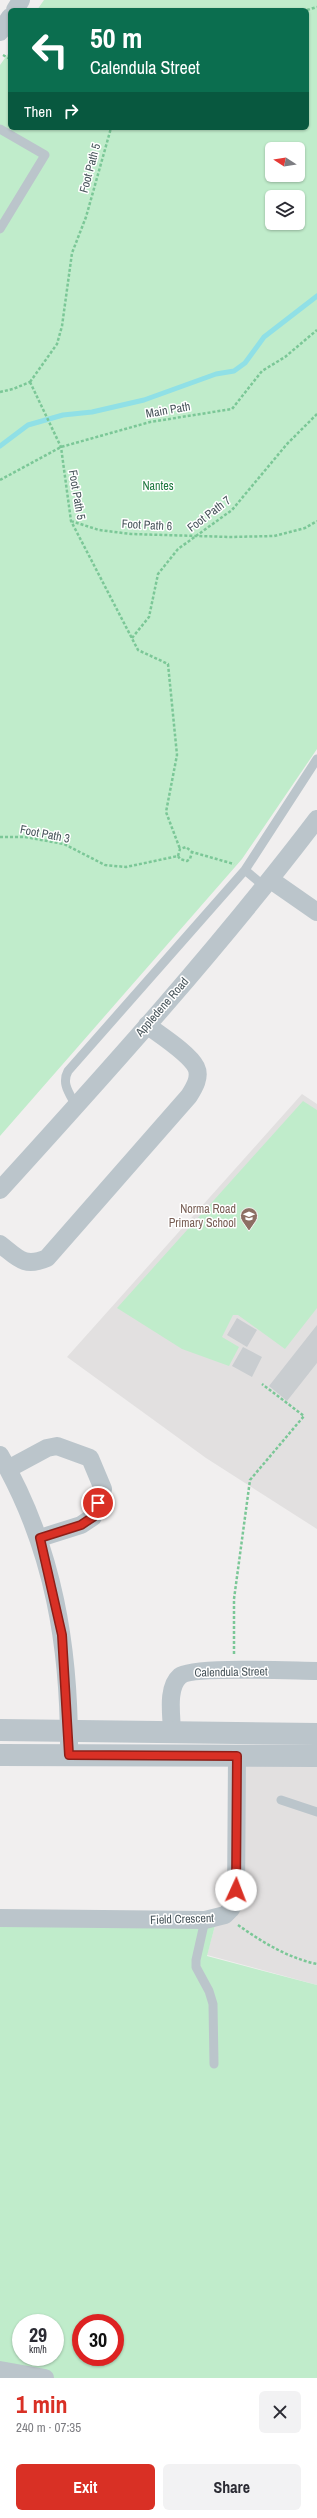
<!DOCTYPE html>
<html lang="en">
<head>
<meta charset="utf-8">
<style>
	body { margin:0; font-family:"Archivo Narrow",sans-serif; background:#f2f2f3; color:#2b2b33; height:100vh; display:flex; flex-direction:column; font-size:15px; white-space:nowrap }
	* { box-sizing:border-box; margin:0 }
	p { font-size:13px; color:#7c7c81 }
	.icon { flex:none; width:22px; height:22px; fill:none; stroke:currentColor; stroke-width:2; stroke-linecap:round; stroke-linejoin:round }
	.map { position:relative; height:2378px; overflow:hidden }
	.panel { display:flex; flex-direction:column; background:#fff; flex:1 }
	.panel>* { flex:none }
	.banner { position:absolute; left:8px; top:8px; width:301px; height:122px; border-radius:6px; box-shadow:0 1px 3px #0004; background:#0b6e4f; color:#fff; overflow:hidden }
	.needle { width:26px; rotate:282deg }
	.fabs { position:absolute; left:265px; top:142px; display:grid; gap:8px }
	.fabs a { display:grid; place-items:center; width:40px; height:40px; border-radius:6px; background:#fff; box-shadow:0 1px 3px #0004; font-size:20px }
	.speed { position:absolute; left:12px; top:2314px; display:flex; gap:8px; font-size:20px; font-weight:700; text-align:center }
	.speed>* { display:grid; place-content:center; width:52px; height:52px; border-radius:50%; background:#fff; box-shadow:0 1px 3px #0004; line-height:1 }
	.speed small { font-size:10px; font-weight:400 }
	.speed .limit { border:6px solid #d22; background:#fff; color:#111 }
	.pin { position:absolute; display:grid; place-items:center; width:34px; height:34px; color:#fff; margin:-17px; border:2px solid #fff; border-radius:50%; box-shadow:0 1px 4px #0007 }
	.me { position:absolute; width:44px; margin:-22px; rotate:2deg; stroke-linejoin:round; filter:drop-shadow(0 0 3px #0008) }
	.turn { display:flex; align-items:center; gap:14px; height:84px; padding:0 16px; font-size:18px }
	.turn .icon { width:52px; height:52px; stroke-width:2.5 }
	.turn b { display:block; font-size:28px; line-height:34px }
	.then { display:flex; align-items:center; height:38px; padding:0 16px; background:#0003; gap:8px; font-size:15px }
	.round { display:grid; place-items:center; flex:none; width:42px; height:42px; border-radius:6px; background:#f2f2f3 }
	.headline { display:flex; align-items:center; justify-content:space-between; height:68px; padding:0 16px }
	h1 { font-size:24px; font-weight:800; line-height:30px; color:#d93025 }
	.button { display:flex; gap:8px; margin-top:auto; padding:8px 16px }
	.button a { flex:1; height:46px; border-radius:6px; background:#d93025; color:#fff; font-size:16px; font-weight:800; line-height:46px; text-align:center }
	.button a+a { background:#f2f2f3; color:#2b2b33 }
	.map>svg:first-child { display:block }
</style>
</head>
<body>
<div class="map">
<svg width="317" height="2378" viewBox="0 0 317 2378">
	<rect width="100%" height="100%" fill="#f1efef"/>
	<!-- education -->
	<path fill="#e2e0e0" d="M302,1094L317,1104V1529L206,1458L67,1357Z
		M237,1756H317V1985L207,1955L217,1918L231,1909Z"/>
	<!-- green -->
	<path fill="#c0eccb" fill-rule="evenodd" d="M44,0H317V749L242,859L0,1136V65L10,51V128H307V10H37ZM272,149H298V175H272ZM272,197H298V223H272Z
		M303,1101L317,1110V1308L285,1349L238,1315H233L222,1337L239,1347L229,1366L182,1349L117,1308Z
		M0,1918H217L207,1956L317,1985V2378H45L0,2370ZM21,2323H55V2357H21ZM81,2323H115V2357H81Z"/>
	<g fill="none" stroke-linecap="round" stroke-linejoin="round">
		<!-- stream -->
		<path stroke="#90e0e6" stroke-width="5" d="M0,446L28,425L63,415L92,412L144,400L216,374L234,371L245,363L264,337L317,296"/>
	</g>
	<!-- building -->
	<path fill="#c9cdd0" d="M237,1318L257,1330L247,1347L227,1335Z
		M317,1325V1363L287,1401L269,1386Z
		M243,1347L262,1357L252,1377L232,1366Z"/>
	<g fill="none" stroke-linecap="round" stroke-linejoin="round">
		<!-- path -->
		<path stroke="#7bc797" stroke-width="2.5" stroke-dasharray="3 2" stroke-linecap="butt" d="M307,10L317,7
			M3,55L10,59
			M30,382L61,447L71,521L138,650L168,664L177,755L166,812L180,849
			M30,382L57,344L62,326L72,253L86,217L111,128
			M0,392L13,389L30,382
			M0,480L61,447L150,422L232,409L262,371L285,357L317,330
			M71,521L99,530L131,534L231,537L274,536L305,528L317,521
			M132,638L149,617L158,574L178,549L232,510L287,444L317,414
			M0,837H25L64,844L105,865L126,867L178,856
			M178,856L180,849L186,847L192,852L234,864
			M178,856L180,859L187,861L190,859L192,852
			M234,1654V1599L250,1480L304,1416L262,1384
			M238,1925C262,1942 288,1958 317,1964"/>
		<!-- service -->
		<path stroke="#bbc5cb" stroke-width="9" d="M0,129L45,155L0,229
			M245,870L265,887
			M76,1106C70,1094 61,1084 68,1071L245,870L317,759
			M281,1800L317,1812
			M205,1920L196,1960V1967L209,1991L213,2004L214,2064"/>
		<!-- minor -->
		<path stroke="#bbc5cb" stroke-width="18" d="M15,10L21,0
			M0,32L10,17
			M271,880L317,912
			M0,1190C109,1070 219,948 317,819
			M0,1244C18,1258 24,1268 47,1258L189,1096C194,1088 201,1077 196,1067C189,1053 160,1035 147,1025
			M0,1455C54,1548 70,1649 69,1755
			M8,1469L47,1448L57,1446L90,1458L103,1489L93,1517L81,1525L40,1538
			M172,1733C172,1717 166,1688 180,1676C192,1666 295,1671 317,1671
			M0,1918L205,1920L225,1915L231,1909L236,1900L237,1756
			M0,2370L45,2378"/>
		<!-- tertiary -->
		<path stroke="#bbc5cb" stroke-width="22" d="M0,1730L317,1734
			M0,1755L317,1756"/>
	</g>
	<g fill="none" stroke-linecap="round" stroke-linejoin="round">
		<!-- route casing -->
		<g stroke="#8d1f18" stroke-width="10">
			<path id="route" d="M98,1503L93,1517L81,1525L40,1538L62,1635L69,1755L237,1756L236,1890"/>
		</g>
		<!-- route -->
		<use href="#route" stroke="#d93025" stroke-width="7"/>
	</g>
	<!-- icons -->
	<defs>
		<g id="school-pin" transform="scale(0.9)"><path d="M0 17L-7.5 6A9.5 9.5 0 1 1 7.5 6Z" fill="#8d6e63" stroke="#fff"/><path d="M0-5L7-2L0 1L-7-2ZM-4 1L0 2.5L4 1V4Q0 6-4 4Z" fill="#fff"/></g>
	</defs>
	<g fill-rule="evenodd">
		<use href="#school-pin" x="249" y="1216"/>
	</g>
	<g text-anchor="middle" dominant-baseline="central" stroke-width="3" stroke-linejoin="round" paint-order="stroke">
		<!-- street labels -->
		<g font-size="12" fill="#48555b" stroke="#fff">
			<text transform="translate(90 168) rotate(-75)">Foot Path 5</text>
			<text transform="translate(168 410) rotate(-10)">Main Path</text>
			<text transform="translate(77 495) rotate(80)">Foot Path 5</text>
			<text transform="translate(209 514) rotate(-37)">Foot Path 7</text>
			<text transform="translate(147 525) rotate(3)">Foot Path 6</text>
			<text transform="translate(45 834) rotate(11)">Foot Path 3</text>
			<text transform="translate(162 1007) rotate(-49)">Appledene Road</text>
			<text transform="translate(231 1672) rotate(-1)">Calendula Street</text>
			<text transform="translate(182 1919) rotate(-2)">Field Crescent</text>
		</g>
		<!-- park labels -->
		<g font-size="12" fill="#1d773e" stroke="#fff">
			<text x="158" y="486">Nantes</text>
		</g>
		<!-- education labels -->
		<g font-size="12" fill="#785e54" stroke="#fff" text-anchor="end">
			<text x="236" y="1209">Norma Road<tspan x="236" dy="14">Primary School</tspan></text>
		</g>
	</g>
</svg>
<div class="fabs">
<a><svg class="needle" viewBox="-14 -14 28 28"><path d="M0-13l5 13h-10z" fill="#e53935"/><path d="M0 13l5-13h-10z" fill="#7c7c81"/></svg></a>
<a><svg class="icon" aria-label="layers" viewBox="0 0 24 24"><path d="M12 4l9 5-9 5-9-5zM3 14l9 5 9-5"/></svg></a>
</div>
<div class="speed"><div>29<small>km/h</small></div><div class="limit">30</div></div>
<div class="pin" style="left:98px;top:1503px;background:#d93025"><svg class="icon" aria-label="arrive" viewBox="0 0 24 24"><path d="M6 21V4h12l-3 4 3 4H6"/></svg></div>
<svg class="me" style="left:236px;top:1890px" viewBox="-20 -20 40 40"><circle r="19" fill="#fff"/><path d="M0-13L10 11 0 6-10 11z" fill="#d93025"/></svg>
<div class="banner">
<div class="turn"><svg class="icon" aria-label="left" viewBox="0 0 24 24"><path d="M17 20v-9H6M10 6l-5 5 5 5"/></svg><div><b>50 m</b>Calendula Street</div></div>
<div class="then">Then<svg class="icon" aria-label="right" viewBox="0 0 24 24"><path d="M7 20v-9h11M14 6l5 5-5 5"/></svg></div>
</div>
</div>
<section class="panel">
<div class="headline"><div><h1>1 min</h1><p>240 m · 07:35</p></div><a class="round"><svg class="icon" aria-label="close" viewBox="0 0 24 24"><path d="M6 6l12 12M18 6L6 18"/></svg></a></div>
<div class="button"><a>Exit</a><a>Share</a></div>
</section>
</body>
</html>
